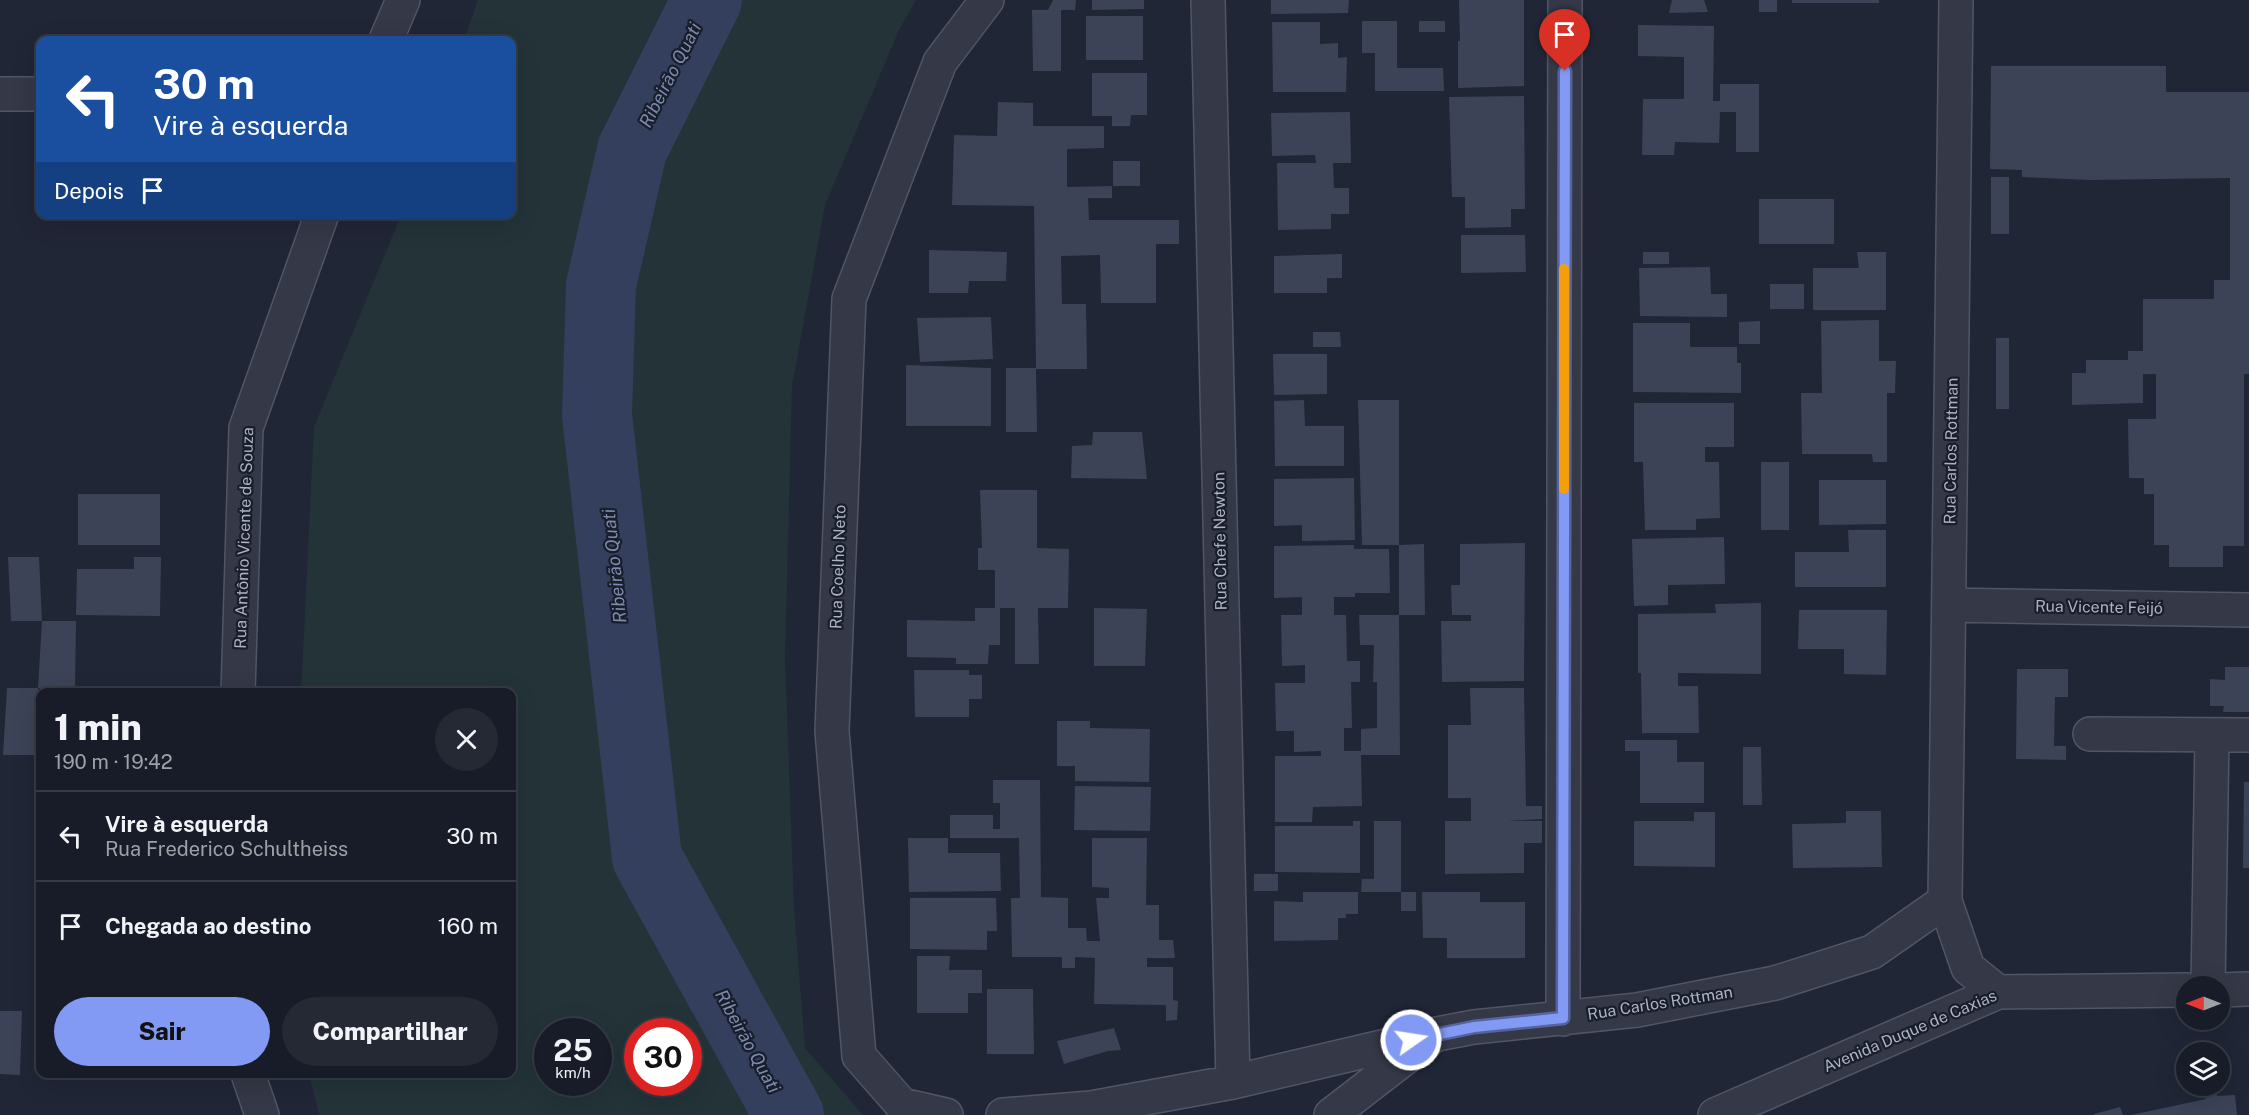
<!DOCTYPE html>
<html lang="pt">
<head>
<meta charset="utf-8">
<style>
	body { margin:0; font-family:"Public Sans",sans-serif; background:#252934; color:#f1f3f6; height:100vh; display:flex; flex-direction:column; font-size:22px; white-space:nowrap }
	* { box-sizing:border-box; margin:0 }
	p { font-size:20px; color:#9fa1a8 }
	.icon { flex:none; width:33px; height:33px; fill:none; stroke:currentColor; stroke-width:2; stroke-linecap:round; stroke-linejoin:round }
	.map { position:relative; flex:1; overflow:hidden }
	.sheet { position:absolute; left:36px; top:688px; width:480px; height:390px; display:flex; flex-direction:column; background:#181c28; border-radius:12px; box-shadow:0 6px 24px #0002,0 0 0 2px #363a45 }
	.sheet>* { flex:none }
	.banner { position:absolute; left:36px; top:36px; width:480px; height:183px; border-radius:12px; box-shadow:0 6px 24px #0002,0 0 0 2px #363a45; background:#1a4fa0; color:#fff; overflow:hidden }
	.needle { width:39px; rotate:270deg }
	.fabs { position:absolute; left:2176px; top:976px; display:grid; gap:12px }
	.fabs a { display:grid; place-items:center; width:54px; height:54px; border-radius:50%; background:#181c28; box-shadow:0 6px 24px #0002,0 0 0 2px #363a45; font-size:30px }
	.speed { position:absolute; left:534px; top:1018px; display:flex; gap:12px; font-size:30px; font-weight:700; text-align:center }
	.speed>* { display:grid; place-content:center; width:78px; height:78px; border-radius:50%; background:#181c28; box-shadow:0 6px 24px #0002,0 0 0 2px #363a45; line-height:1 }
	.speed small { font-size:15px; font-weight:400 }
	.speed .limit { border:9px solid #d22; background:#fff; color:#111 }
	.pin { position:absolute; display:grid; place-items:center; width:51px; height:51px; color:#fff; margin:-62px -26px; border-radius:50% 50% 50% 0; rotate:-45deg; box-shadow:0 0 6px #0007 }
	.pin .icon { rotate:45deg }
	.me { position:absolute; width:66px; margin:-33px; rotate:77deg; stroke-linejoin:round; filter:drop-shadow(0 0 4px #0008) }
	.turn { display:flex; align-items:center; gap:21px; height:126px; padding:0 18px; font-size:27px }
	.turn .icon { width:78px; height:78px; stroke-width:2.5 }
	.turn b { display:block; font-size:42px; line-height:51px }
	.then { display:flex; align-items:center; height:57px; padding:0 18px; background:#0003; gap:12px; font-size:22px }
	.round { display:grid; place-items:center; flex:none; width:63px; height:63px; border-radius:32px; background:#252934 }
	.headline { display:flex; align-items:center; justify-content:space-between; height:102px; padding:0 18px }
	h1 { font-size:36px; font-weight:800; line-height:45px }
	.action { display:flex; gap:12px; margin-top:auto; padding:12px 18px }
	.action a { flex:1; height:69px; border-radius:36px; background:#829af4; color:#111; font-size:24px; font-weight:800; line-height:69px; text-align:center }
	.action a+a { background:#252934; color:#f1f3f6 }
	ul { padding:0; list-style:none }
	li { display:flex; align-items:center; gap:18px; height:90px; padding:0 18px; border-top:2px solid #363a45 }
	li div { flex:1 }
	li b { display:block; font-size:22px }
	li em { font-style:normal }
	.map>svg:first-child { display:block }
</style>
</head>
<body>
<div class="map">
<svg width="2249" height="1115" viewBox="0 0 2249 1115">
	<rect width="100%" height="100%" fill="#202636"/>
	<!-- green -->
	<path fill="#233338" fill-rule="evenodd" d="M478,0H916L899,30L825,205L792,386L785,658L794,908L805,1048L863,1115H319L309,1074H512V693H301L314,427L401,215L512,214V40H464ZM548,1032H598V1083H548ZM638,1032H688V1083H638Z"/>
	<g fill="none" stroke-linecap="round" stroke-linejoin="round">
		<!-- river -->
		<path stroke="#343e5d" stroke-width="70" d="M707,0L632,150L601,285L597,415L647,858L789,1115"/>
	</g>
	<!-- building -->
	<path fill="#3c4357" d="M1053,0H1076L1075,10H1061V71H1033L1032,10H1048Z
		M1092,0H1144V9L1092,10Z
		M1271,0H1349L1348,13L1271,14Z
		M1459,0H1524V86L1458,88V41H1460Z
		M1672,0H1704L1708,12L1669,13Z
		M1759,0H1777V12H1759Z
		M1792,0H1879V3H1792Z
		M1086,16H1143V60H1086Z
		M1362,21H1397V68H1443L1444,91H1375V53H1362Z
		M1419,21H1445V32H1419Z
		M1272,22H1320V44L1338,43V58L1347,57L1346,92H1273Z
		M1638,25L1714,26L1713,101H1720V84H1759V152H1736V112H1720L1719,143L1675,142L1674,155H1642L1643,99H1684V57L1638,56Z
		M1991,66H2166V92H2249V374H2244V546H2223V567H2169V545H2154V494H2144V478H2129L2128,419H2156V374H2143V403L2072,405V373H2086V360H2128V351H2143V299H2214V280H2230V178L2090,180L2022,177V170L1990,169Z
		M1092,73H1147V115H1131L1130,126H1112V116H1092Z
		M1524,96L1525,209H1511V227L1465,228V197H1452L1449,97Z
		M998,102L1033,103V126H1104V148L1067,149V187L1112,186V198H1088L1089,220H1179V244H1156V303H1101L1100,255L1061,256L1062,304H1086L1087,369H1036L1037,432H1006V368H1036L1034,206L952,205L954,135L997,136Z
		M1350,112L1351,163H1333L1334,188H1349V214H1331V229L1278,230L1277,163H1316L1315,155L1272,156L1271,113Z
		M1113,161H1140V186H1113Z
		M1991,177H2009V234H1991Z
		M1759,199H1834V244H1759Z
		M1461,235H1525L1526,272L1461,273Z
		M929,250L1007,252L1006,281H969L968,293H929Z
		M1643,252H1669V264H1643Z
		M1857,252H1886V310H1813V268H1859Z
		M1342,254V278H1327V293H1274V256Z
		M1710,267L1711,294H1727V317L1640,316L1639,268Z
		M1770,284H1804V309H1770Z
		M991,317L993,359L920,362L917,318Z
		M1879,320V361H1896L1895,393H1887V462H1873L1872,454H1802L1801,393H1822L1821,321Z
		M1760,321V344H1739V322Z
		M1633,323H1690V347H1737V363H1741V393L1633,392Z
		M1313,332H1340L1341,347H1313Z
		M1996,338H2009V409H1996Z
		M1273,354H1327V394L1274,395Z
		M906,365L991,368V426H906Z
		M1304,400L1305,426H1344V466H1275L1274,401Z
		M1358,400H1399V545H1362Z
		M1634,403H1734V447H1705V462H1719L1720,518L1696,519V530H1645L1643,462H1634Z
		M1093,432H1142L1147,479L1071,478L1072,446L1092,445Z
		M1761,462H1789V530H1761Z
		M1354,478L1355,540L1302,541V525L1274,526V479Z
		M1819,480H1886V524L1819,525Z
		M980,490H1037V548L1069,549L1068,608H1038L1039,664H1015V608H1000V645H989L988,664H956V658L907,657V620L975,621V608H995V570H978V548H982Z
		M78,494H160V545H78Z
		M1848,530H1886V587H1795V552H1849Z
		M1724,537L1725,584L1668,585V605L1634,606L1632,539Z
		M1525,543L1524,681L1442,682L1441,621H1471V615H1452L1451,585H1460V544Z
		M1424,544L1425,615H1399V545Z
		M1354,545V549H1389L1390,593H1355V597H1334V615H1346L1347,661H1360V682H1351L1352,728H1344V751H1361V729L1377,728V682H1373L1374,645H1360L1359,615H1399L1400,755H1361L1362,806L1313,807L1312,822H1275V756H1321V751L1294,752V731H1276L1275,683H1305V665L1282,666L1281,615H1302V597L1274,598V546Z
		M8,557H39L42,621H76L75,688H38L42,621H11Z
		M134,557H161L160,616L76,615L77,569H134Z
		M1761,603V674L1678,673V686H1698L1699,733H1642L1641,673H1638V614L1716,613L1715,604Z
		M1094,608L1147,609L1145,666H1094Z
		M1799,610H1887L1886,675L1844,674V649H1798Z
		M2225,667H2249V712H2223L2224,706H2210V679L2225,680Z
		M2017,669H2068V697H2055L2054,746H2066V760L2016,759Z
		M914,670H969V675H982V699H969V717H915Z
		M7,688H38L35,755H3Z
		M82,688H158V693H82Z
		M1470,688H1524L1526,806H1542V819L1507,821H1542V843H1524V873L1445,874V821H1471V798H1448V725H1471Z
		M1057,721H1090V728L1150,729L1149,782L1075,781V766H1057Z
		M1625,740H1677V762H1704V803H1640V751H1625Z
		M1743,747H1761L1762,805H1743Z
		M993,780H1040L1041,897L1068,898V928H1086L1087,941H1100L1096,898H1109V888L1092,887V838H1147L1146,905H1159V940H1173L1175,958H1147V967H1173V1000L1178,1001L1177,1020L1166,1021V1005L1094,1004L1095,958L1075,957V968H1062V957H1012L1011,898H1020L1019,838H950V815H993V829H1000V803H993Z
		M2244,782H2249V868H2243Z
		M1075,786L1151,787L1150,831L1074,830Z
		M1846,811H1881L1882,867L1793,868L1792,824L1846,823Z
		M1694,812H1715V867L1634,866V821H1694Z
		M1353,821H1360V873L1275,872V826H1353Z
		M1374,821H1401V892H1361L1362,879H1374Z
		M908,838H948V853H1000L1001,891L909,892Z
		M1254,874H1278V891H1254Z
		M1303,892H1358V914H1346V918H1338V940L1274,941V901L1303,902Z
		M1401,892H1416V911H1401Z
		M1422,892H1480V902H1525V958H1447V938H1423Z
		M910,898H996L997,931H987V950L910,949Z
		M34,911H40V946H34Z
		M917,956H950L949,970H982V993H968V1013H917Z
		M987,989H1033L1034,1054H987Z
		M0,1011H22L20,1075L0,1074Z
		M1114,1028L1121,1050L1108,1051L1064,1064L1057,1041Z
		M2202,1086H2216L2217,1096L2235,1095L2237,1115H2131L2206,1099Z
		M2120,1107L2123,1115H2094V1114Z"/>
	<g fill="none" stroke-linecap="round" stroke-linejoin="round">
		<!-- minor casing -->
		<g stroke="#515565" stroke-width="36">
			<path id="minor" d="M1208,0L1233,1082
				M1956,0L1945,901L1968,968L1998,992
				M386,40L403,0
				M0,94H40
				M1949,605L2249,610
				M238,693L246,428L322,214
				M2090,734L2249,735
				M2208,987L2212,735
				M2220,990L2249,989
				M1563,1019L1565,0
				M248,1074L262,1115
				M946,1115L902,1105L859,1056L832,731L849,299L940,62L987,0
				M1003,1115L1091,1108L1233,1082L1437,1034L1474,1027L1637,1010L1775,983L1872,952L1945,901
				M1331,1115L1428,1040
				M1715,1115L1998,992L2187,990"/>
		</g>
		<!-- minor -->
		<use href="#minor" stroke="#343847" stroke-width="33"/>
	</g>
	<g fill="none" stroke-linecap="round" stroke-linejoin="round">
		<!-- route casing -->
		<g stroke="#54649f" stroke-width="15">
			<path id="route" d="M1411,1040L1474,1027L1563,1018L1565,71"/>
		</g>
		<!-- route -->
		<use href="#route" stroke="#829af4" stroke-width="10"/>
		<!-- slow -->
		<path stroke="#f59e0b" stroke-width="10" d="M1564,489V269"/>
	</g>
	<g text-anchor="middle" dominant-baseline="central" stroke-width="4.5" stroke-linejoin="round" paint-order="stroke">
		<!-- street labels -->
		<g font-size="16" fill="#aeb2c4" stroke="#191e2b">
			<text transform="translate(1951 451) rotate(-89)">Rua Carlos Rottman</text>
			<text transform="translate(244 538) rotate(-88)">Rua Antônio Vicente de Souza</text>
			<text transform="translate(1220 541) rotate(-91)">Rua Chefe Newton</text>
			<text transform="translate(838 567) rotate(-88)">Rua Coelho Neto</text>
			<text transform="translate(2099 607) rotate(1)">Rua Vicente Feijó</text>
			<text transform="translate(1660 1003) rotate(-9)">Rua Carlos Rottman</text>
			<text transform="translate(1910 1031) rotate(-23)">Avenida Duque de Caxias</text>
		</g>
		<!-- water labels -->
		<g font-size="18" font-style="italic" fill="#7e8bb0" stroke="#191e2b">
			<text transform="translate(670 75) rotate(-63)">Ribeirão Quati</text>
			<text transform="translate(614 566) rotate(-96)">Ribeirão Quati</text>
			<text transform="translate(748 1041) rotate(61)">Ribeirão Quati</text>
		</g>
	</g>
</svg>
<div class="fabs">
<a><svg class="needle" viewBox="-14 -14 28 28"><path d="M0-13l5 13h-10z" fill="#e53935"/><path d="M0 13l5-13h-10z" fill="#9fa1a8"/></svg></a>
<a><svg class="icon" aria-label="layers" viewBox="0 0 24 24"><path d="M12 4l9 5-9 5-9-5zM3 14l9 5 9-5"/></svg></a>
</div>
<div class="speed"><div>25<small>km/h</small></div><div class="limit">30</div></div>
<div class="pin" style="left:1565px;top:71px;background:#d93025"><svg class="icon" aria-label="arrive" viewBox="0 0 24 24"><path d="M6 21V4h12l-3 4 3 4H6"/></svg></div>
<svg class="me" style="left:1411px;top:1040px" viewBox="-20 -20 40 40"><circle r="17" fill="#829af4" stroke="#fff" stroke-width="3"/><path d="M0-11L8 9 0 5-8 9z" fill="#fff"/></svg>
<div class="banner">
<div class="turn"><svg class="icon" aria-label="left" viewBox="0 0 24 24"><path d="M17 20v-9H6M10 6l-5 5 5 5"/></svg><div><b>30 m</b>Vire à esquerda</div></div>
<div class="then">Depois<svg class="icon" aria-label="arrive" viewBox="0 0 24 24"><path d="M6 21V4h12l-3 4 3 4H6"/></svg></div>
</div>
<section class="sheet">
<div class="headline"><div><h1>1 min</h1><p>190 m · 19:42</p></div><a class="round"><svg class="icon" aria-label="close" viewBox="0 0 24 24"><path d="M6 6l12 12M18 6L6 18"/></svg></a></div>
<ul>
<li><svg class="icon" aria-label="left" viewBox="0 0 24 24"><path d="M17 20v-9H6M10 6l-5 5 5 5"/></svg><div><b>Vire à esquerda</b><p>Rua Frederico Schultheiss</p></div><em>30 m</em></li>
<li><svg class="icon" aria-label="arrive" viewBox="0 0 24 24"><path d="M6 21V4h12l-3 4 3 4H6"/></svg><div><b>Chegada ao destino</b></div><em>160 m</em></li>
</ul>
<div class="action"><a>Sair</a><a>Compartilhar</a></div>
</section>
</div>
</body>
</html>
